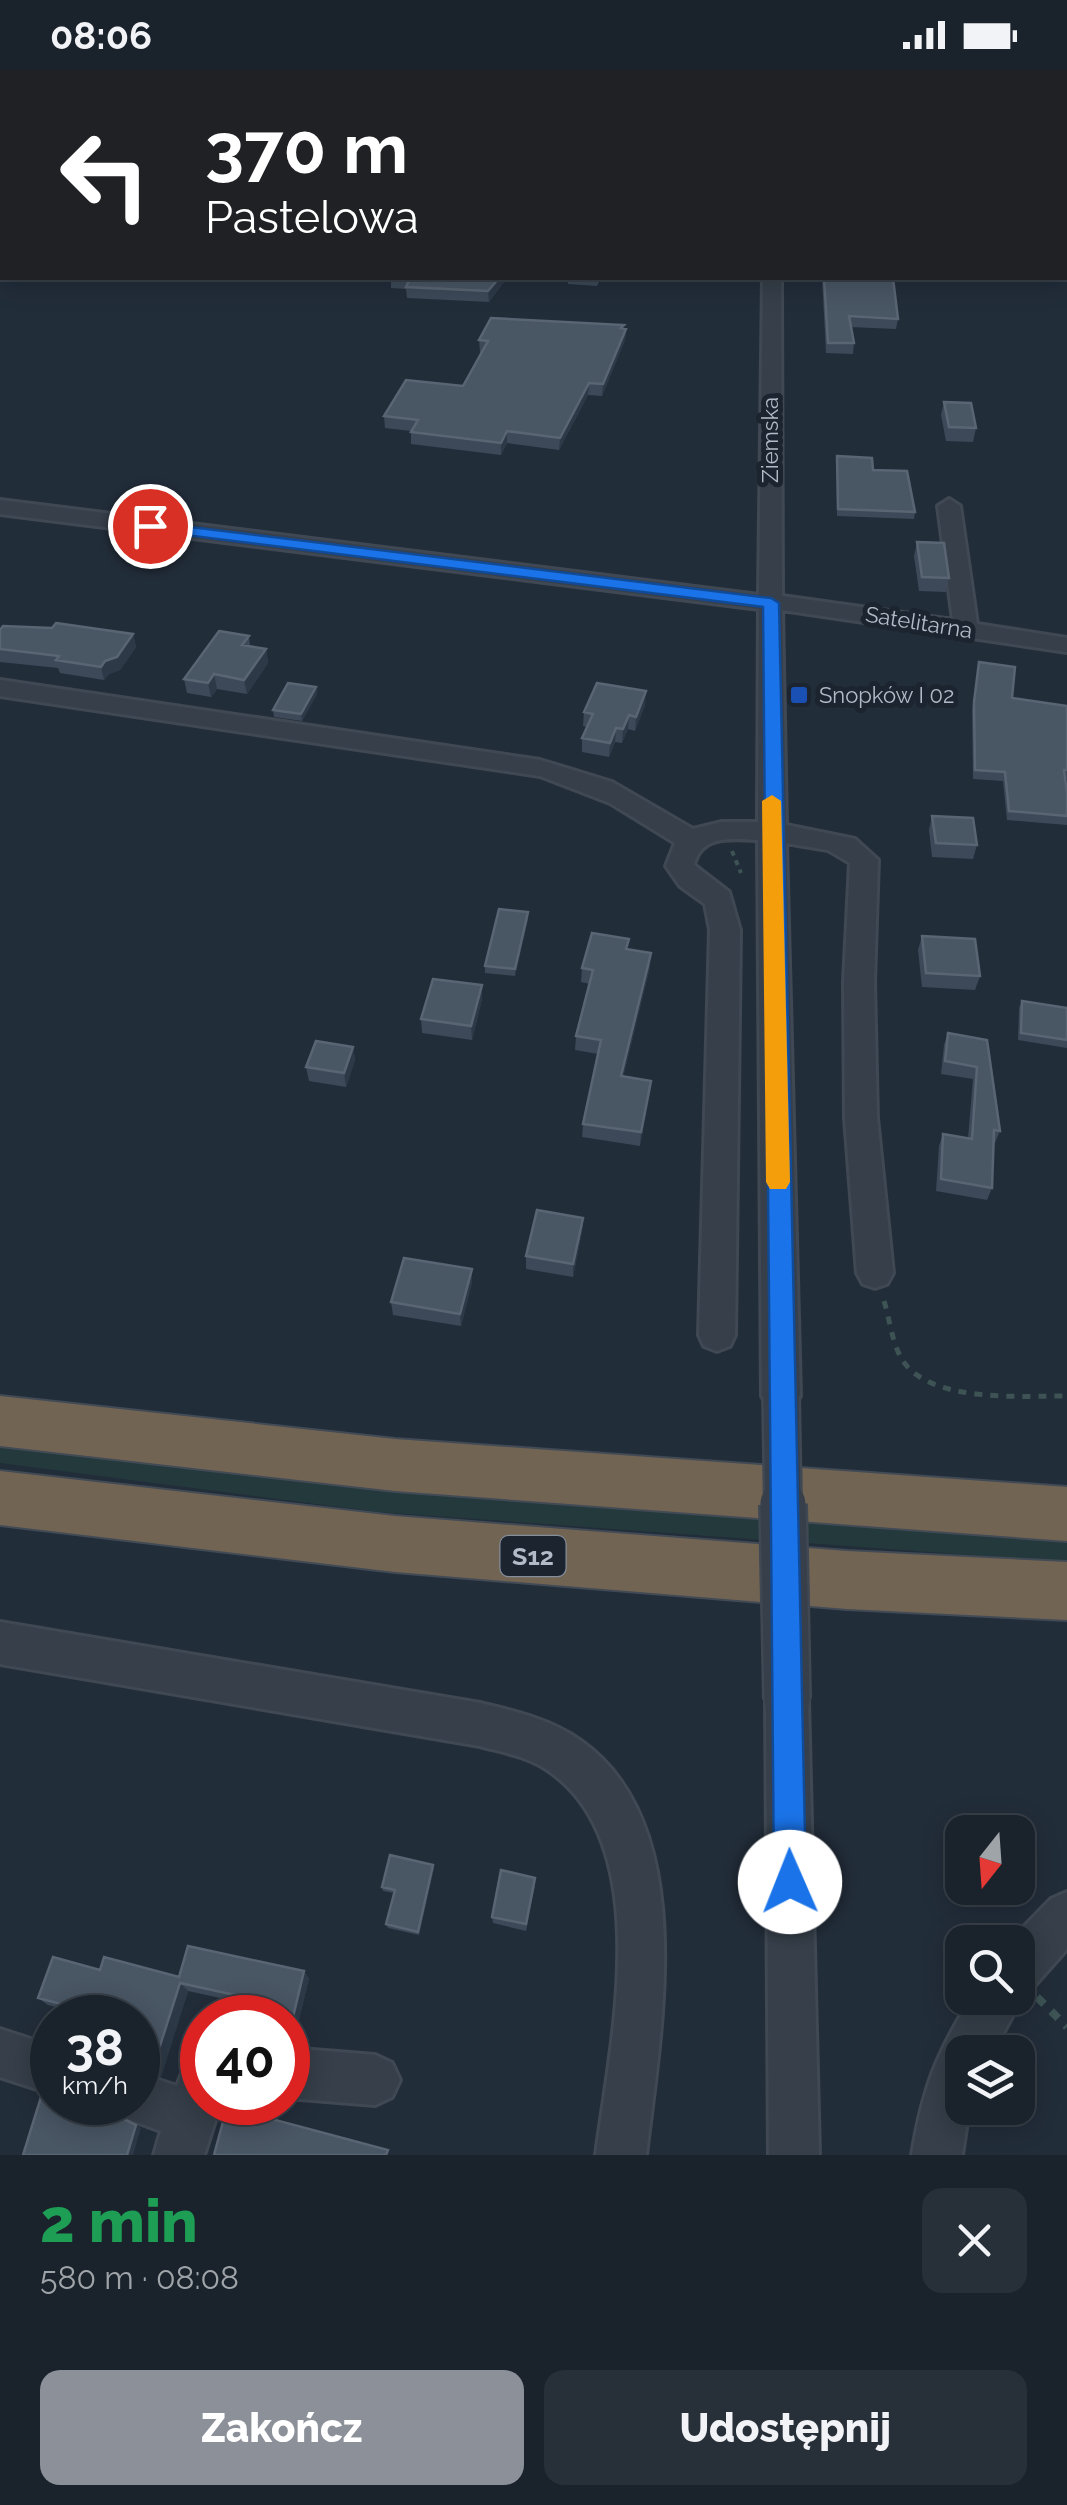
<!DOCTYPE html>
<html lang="pl">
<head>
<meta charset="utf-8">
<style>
	body { margin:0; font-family:Raleway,sans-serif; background:#272f38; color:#f1f3f6; height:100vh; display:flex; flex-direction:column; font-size:38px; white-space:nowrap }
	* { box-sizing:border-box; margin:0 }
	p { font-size:32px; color:#9fa4a9 }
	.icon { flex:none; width:55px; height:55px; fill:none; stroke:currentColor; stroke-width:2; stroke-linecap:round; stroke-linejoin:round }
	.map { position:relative; height:2085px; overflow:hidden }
	.panel { display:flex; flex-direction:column; background:#1a222c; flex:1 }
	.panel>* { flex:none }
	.top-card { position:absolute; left:0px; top:0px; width:1068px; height:210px; box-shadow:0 5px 25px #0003,0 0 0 2px #383f48; background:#202124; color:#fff; overflow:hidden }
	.needle { width:65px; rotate:197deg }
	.fabs { position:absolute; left:945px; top:1745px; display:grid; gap:20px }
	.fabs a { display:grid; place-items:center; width:90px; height:90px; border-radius:20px; background:#1a222c; box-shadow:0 5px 25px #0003,0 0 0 2px #383f48; font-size:50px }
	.speed { position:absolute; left:30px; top:1925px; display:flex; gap:20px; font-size:50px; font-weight:700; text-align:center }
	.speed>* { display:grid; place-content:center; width:130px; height:130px; border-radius:50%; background:#1a222c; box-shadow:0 5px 25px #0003,0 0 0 2px #383f48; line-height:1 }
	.speed small { font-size:25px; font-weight:400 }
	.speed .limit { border:15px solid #d22; background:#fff; color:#111 }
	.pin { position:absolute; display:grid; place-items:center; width:85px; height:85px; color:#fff; margin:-42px; border:5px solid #fff; border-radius:50%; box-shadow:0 2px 10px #0007 }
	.me { position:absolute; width:110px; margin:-55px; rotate:359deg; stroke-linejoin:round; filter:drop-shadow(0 0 8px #0008) }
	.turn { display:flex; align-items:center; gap:35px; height:210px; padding:0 40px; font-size:45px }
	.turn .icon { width:130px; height:130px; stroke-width:2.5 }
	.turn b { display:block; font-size:70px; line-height:85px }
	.round { display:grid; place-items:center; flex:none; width:105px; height:105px; border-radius:20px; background:#272f38 }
	.overview { display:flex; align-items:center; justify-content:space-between; height:170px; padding:0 40px }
	h1 { font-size:60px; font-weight:800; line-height:75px; color:#1e9e55 }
	.action { display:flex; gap:20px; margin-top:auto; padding:20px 40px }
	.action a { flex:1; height:115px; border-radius:20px; background:#8c9099; color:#fff; font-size:40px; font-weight:800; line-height:115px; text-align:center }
	.action a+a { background:#272f38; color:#f1f3f6 }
	.status { display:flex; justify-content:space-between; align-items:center; height:70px; padding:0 50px; background:#1a222c; direction:ltr }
	.status svg { height:28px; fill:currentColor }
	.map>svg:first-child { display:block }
</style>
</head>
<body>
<div class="status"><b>08:06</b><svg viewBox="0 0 49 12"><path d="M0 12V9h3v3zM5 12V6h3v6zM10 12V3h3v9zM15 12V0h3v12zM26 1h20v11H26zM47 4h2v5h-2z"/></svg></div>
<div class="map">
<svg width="1067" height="2085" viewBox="0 0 1067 2085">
	<rect width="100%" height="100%" fill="#222d3a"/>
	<!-- green -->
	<path fill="#24393b" d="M0,1367L1067,1465V1492L378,1442L0,1393Z"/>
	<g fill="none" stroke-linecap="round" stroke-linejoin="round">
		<!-- minor casing -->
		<g stroke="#3f4853" stroke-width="6">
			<path id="minor" d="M763,0H777V2H763Z
				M763,208H781L782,526L953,550L938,436L949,429L960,436L977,554L1067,568V582L782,540L786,755L855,769L878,790L874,912L877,1048L893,1203L887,1214L875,1218L863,1214L857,1203L845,1048L844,912L850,793L828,780L786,773L800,1326L794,1338L781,1343L768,1338L762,1326L758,770C733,769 701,764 694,795L729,822L740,860L735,1265L730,1276L717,1281L704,1276L699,1265L710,860L705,834L680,816L666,796L675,773L610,733L540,706L0,626V610L540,690L612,712L693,759L722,752H758L759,539L0,444V430L759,525Z
				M0,1552L480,1633C514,1641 552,1650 581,1671C701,1756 660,1962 646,2085H596C610,1975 658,1772 546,1699C526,1686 502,1682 480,1676L0,1594Z
				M787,1608L802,1614L808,1629L819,2085H769L766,1629L772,1614Z
				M1067,1822V1879L1035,1915L1019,1921L1022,1928L993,1982H962V2038H969L962,2085H912C923,2018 936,1985 971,1928H1018V1872H1009L1051,1829Z
				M0,1959L52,1976V2024L0,2007Z
				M288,1978L375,1985L392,1993L400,2010L392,2027L375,2035L288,2028Z
				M202,1991V2032H221L204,2085H154L161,2061L120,2046L115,2032H138V2003L177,2016L184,1998Z"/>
		</g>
		<!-- highway casing -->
		<g stroke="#414a55" stroke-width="4">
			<path id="highway" d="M0,1326L395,1369L1067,1417V1471L395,1421L0,1376Z
				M0,1401L395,1446L847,1481L1067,1492V1550L847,1539L395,1502L0,1455Z"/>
		</g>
		<!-- path-far2 -->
		<path stroke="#3d5354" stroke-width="4" stroke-dasharray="5 5" stroke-linecap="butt" d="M732,781L741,803"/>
		<!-- path-far1 -->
		<path stroke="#3d5354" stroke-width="5" stroke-dasharray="8 8" stroke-linecap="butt" d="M884,1231C890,1250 892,1274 903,1291C931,1333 1022,1326 1067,1326"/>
		<!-- path -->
		<path stroke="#3d5354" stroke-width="8" stroke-dasharray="10 10" stroke-linecap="butt" d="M1037,1927L1067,1957"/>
		<!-- minor -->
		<use href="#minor" fill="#363f4a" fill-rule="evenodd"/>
		<!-- highway -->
		<use href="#highway" fill="#716453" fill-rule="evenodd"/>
		<!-- minor-bridge-far1 casing -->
		<g stroke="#3f4853" stroke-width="40" stroke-linecap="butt">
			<path id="minor-bridge-far1" d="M781,1326L783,1436"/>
		</g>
		<!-- minor-bridge casing -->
		<g stroke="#3f4853" stroke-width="50" stroke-linecap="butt">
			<path id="minor-bridge" d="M783,1434L787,1629"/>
		</g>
		<!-- minor-bridge-far1 -->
		<use href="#minor-bridge-far1" stroke="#363f4a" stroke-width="35"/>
		<!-- minor-bridge -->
		<use href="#minor-bridge" stroke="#363f4a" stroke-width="45"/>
	</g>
	<!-- wall -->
	<path fill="#3d4958" d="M391,208H507L489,232L407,228L406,219L391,218Z
		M568,208H601L597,216L568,214Z
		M822,208H893L898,249L896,259L851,257L854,273L853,284L826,283Z
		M626,259L625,270L602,326L588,325L559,380L507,373L501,385L411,374V361L385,358L384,346L463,316L482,282H480L479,270Z
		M944,332L976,358L973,372L946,371L941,345Z
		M837,386L873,400L915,442L914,449L837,446Z
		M917,472L949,508L946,522L919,521L914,486Z
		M0,560L133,564L136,577L120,600L109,604L104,610L60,603L58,598L0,592Z
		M249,566L250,577L266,579L268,593L247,624L217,619L211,627L187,623L184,609Z
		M979,592L1012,628L1067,636V709H1065L1067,722V755L1007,750L1003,711L973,709L972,640Z
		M316,617L317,624L302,651L274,647L273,640Z
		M645,635L635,661L628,659L622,673L615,672L609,687L582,682V668L587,657L583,656L584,642Z
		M932,746L977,775L973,789L932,787L929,760Z
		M528,842V849L515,906L485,903V896Z
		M922,866L980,906L975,920L922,917L918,880Z
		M628,879L650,897L623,1007L651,1011L640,1076L582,1067L583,1054L598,984L575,980L576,966L590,914L581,912L582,898Z
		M482,929L472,970L422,963L421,949Z
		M1022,931L1067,938V978L1018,970L1019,938Z
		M948,963L987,970L1000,1061L995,1073H994L992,1118L987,1130L936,1121L939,1076L943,1064L968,1068L973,1009L941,1004L944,975Z
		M353,977L355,990L346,1017L309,1011L306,997Z
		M583,1148L582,1161L573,1207L526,1199V1186Z
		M472,1212L461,1256L393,1245L391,1232Z
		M433,1795L434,1798L419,1865L388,1858L386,1854L394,1823L383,1821L382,1817Z
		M535,1815L526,1861L493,1853L492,1847Z
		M100,1900L179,1907L309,1908L293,1975H288V1948L243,1933L188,1921L161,2007L139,1999L138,2002V1948L86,1945L48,1935L38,1928Z"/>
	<!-- shaded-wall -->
	<path fill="#2d3947" d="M499,208H507L489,232L488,221Z
		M624,255L623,264L626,259L625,270L602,326L603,314L621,258Z
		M589,313L588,325L559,380L560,368Z
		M507,361V373L501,385V373Z
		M133,564L136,577L120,600L109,604L104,610L101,597L105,591Z
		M266,579L268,593L247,624L244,610Z
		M214,604L217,619L211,627L208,613Z
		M316,617L317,624L302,651L301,644Z
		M646,621L645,635L635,661L636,647Z
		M629,645L628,659L622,673L623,659Z
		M616,658L615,672L609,687L610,673Z
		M528,842V849L515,906V899Z
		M651,883L650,897L620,1020L621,1006Z
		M482,915V929L472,970L471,956Z
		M353,977L355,990L346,1017L344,1003Z
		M651,1011L650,1024L640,1076L641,1062Z
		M583,1148L582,1161L573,1207V1194Z
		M472,1199V1212L461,1256L460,1244Z
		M433,1795L434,1798L419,1865L418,1862Z
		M304,1901L309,1908L293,1975L288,1968Z
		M180,1913L188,1921L161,2007L152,2001Z
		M136,2055L141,2058L133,2085H127Z"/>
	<!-- building -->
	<path fill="#495664" stroke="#5a6573" stroke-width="2.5" d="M555,0H659L658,2H554Z
		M835,0H866V2H835Z
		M401,208H499L488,221L406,217L410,208Z
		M824,208H893L898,249L849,246L854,273H828Z
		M491,248L624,255L621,258L626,259L603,314L589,313L560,368L507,361L501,373L411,362L418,350L384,346L406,310L463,316L488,271L479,270Z
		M944,332L971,333L976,358L949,357Z
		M837,386L872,388L873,400L907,401L915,442L838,439Z
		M917,472L944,473L949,508L922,507Z
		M56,553L133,564L117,587L105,591L101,597L56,590L59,586L0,579V560L3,556L52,558Z
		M219,561L249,566L242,575L266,579L244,610L214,604L208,613L184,609Z
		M979,592L1015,597L1012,628L1067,636V700H1064L1067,722V746L1009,741L1005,702L975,700L974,632Z
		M288,613L316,617L301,644L273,640Z
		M597,613L646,621L636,647L629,645L623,659L616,658L610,673L582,668L593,644L584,642Z
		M932,746L973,748L977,775L936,773Z
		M499,839L528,842L515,899L485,896Z
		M592,863L629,869L626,879L651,883L621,1006L651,1011L641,1062L583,1054L601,970L576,966L593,900L582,898Z
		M922,866L975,869L980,906L926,903Z
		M433,909L482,915L471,956L421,949Z
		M1022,931L1067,938V970L1021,963Z
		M948,963L987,970L1000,1061L994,1060L992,1118L941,1109L943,1064L972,1069L977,997L945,991Z
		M316,971L353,977L344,1003L306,997Z
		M537,1140L583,1148L573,1194L526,1186Z
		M404,1188L472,1199L460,1244L391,1232Z
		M390,1785L433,1795L418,1862L386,1854L395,1820L382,1817Z
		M501,1800L535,1808L526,1854L492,1847Z
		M188,1876L304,1901L288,1968V1948H239L244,1927L180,1913L152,2001L138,1996V1948H84L87,1941L38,1928L53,1887L100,1900L104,1887L179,1907Z
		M41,2027L52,2030V2032H65L111,2043L136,2055L127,2085H23Z
		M227,2037L388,2080L386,2085H214Z"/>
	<!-- route -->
	<path fill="#1a73e8" stroke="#114b97" stroke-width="2.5" d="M150,452L771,528L779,533L806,1812L801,1824L790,1828L778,1824L774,1812L763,537L145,460V453Z"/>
	<!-- slow -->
	<path fill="#f59e0b" d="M772,725L781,731L790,1112L786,1119H770L766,1112L762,731Z"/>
	<!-- markers -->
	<rect fill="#1a4fb4" stroke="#1b242f" stroke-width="4" x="789" y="615" width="20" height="20" rx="5"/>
	<g text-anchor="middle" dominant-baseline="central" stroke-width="10" stroke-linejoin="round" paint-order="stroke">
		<!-- far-street labels -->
		<g font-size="22" fill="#b1bac6" stroke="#1b242f">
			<text transform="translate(770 370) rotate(-90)">Ziemska</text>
			<text transform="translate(919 552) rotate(9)">Satelitarna</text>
		</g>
		<!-- far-poi labels -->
		<g font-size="22" fill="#b1bac6" stroke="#1b242f" text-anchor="start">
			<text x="819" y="625">Snopków I 02</text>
		</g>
		<!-- shield labels -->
		<rect fill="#1b242f" stroke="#848d99" stroke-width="2.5" x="500.5" y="1466" width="65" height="40" rx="8"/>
		<g font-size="25" font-weight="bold" fill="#b1bac6">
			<text x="533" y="1486">S12</text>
		</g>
	</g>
</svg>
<div class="fabs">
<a><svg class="needle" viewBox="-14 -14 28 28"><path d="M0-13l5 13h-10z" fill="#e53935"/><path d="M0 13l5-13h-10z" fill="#9fa4a9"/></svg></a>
<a><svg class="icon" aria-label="search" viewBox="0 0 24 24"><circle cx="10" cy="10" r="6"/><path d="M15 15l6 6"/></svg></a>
<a><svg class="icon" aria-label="layers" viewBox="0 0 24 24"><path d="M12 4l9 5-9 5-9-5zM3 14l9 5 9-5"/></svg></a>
</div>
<div class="speed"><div>38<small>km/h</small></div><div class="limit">40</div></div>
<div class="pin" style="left:150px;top:456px;background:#d93025"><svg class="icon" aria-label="arrive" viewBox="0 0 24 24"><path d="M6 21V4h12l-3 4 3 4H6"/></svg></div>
<svg class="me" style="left:790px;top:1812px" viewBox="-20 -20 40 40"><circle r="19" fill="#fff"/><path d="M0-13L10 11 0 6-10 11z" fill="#1a73e8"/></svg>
<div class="top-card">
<div class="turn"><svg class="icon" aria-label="left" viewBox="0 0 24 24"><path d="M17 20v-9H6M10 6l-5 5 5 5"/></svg><div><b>370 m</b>Pastelowa</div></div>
</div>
</div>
<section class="panel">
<div class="overview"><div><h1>2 min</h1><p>580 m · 08:08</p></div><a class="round"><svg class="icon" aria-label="close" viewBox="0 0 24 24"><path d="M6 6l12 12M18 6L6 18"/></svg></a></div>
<div class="action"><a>Zakończ</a><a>Udostępnij</a></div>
</section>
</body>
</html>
